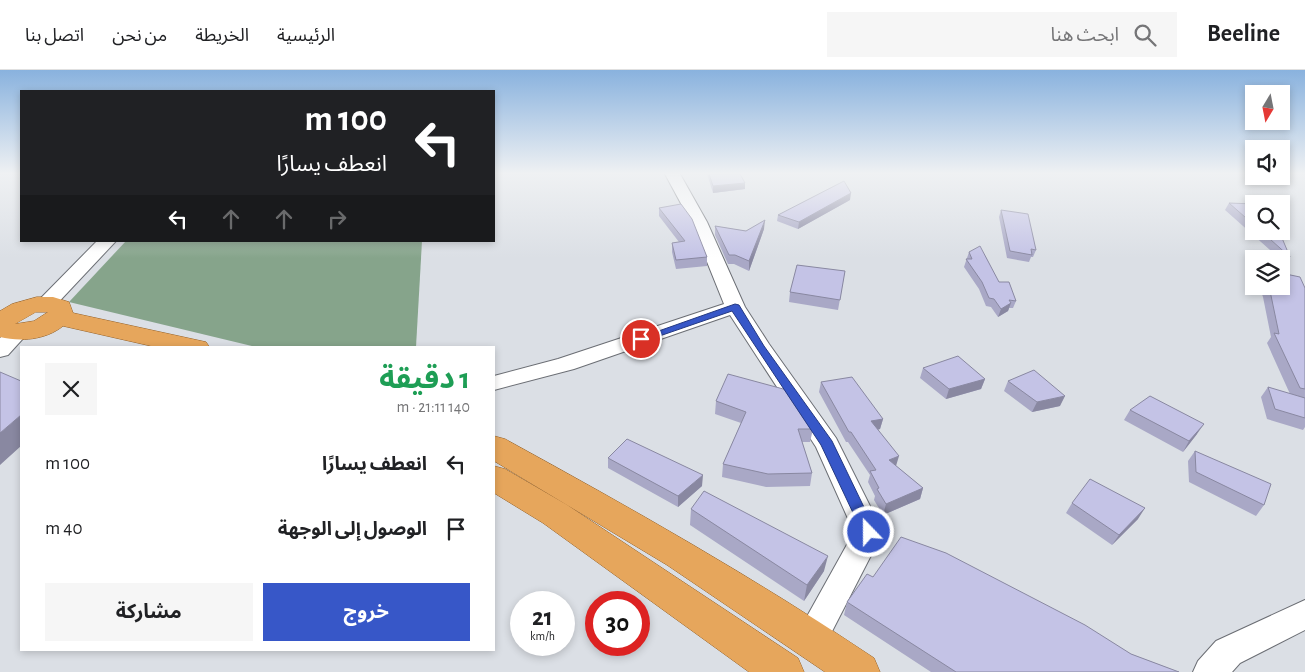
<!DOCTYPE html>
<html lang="ar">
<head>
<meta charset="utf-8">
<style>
	body { margin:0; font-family:"Alegreya Sans","Noto Sans Arabic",sans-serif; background:#f6f6f6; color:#202124; direction:rtl; height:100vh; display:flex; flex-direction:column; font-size:19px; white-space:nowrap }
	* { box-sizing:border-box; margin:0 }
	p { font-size:16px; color:#757577 }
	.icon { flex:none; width:28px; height:28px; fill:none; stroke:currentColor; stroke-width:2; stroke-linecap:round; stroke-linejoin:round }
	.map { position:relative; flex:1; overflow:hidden; direction:ltr }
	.side { position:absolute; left:20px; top:276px; width:475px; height:305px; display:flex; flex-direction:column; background:#fff; border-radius:0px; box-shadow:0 2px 8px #0003; direction:rtl }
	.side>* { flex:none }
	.banner { position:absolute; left:20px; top:20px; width:475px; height:152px; border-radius:0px; box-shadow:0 2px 8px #0003; direction:rtl; background:#202124; color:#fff; overflow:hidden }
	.needle { width:32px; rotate:190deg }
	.fabs { position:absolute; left:1245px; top:15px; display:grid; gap:10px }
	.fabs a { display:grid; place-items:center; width:45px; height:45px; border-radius:0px; background:#fff; box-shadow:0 2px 8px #0003; font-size:25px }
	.speed { position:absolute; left:510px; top:521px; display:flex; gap:10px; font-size:25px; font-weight:700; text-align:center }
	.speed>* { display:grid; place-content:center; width:65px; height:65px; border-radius:50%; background:#fff; box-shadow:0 2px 8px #0003; line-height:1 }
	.speed small { font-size:12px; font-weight:400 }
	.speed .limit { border:8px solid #d22; background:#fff; color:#111 }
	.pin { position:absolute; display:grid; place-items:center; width:42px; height:42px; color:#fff; margin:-21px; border:2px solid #fff; border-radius:50%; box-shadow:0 1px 5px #0007 }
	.me { position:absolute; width:55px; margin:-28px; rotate:338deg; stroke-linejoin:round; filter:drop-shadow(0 0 4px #0008) }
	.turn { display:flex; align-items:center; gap:18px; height:105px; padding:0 25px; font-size:22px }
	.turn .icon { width:65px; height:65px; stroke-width:2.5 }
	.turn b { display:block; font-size:35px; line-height:42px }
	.lanes { display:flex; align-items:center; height:48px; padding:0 25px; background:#0003; justify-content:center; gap:25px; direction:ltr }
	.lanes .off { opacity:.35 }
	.round { display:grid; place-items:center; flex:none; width:52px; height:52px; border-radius:0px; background:#f6f6f6 }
	.summary { display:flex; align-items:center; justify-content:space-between; height:85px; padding:0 25px }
	h1 { font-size:30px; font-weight:700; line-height:38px; color:#1e9e55 }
	.button { display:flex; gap:10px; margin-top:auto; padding:10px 25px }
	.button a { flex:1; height:58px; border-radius:0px; background:#3757c8; color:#fff; font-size:20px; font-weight:700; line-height:58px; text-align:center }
	.button a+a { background:#f6f6f6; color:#202124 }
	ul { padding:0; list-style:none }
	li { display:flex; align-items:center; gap:15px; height:65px; padding:0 25px }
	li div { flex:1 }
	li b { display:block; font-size:19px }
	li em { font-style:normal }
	header { display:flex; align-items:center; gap:30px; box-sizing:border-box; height:70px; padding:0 25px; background:#fff; border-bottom:1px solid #e0e0e0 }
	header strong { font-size:24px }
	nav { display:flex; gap:28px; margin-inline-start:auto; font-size:18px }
	.search { width:350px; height:45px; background:#f6f6f6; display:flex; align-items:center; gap:12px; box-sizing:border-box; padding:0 18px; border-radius:0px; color:#757577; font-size:19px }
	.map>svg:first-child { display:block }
</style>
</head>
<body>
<header>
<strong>Beeline</strong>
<div class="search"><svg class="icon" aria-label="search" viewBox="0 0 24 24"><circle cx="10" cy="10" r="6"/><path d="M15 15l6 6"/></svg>ابحث هنا</div>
<nav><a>الرئيسية</a><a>الخريطة</a><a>من نحن</a><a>اتصل بنا</a></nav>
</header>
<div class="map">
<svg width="1305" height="602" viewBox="0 0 1305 602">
	<rect width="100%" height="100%" fill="#dbdfe5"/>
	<!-- forest -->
	<path fill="#86a48b" d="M126,171H422L416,277H256L69,232Z"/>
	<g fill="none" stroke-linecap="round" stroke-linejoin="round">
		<!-- minor casing -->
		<g stroke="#6b6e74" stroke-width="2">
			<path id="minor" d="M665,104H680L707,152L745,237L769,274L836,368L883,462L823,579L811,583L799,579L795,568L854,462L816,377L730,245L574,299L494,320V306L558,289L724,234L691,152Z
				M97,171H116L53,238L46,240L39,238L36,234L39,230Z
				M17,257L24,259L28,263L8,285L0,287V268L10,259Z
				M1305,530V560L1240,593L1232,602H1193L1198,591L1216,571Z"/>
		</g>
		<!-- trunk casing -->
		<g stroke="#956127" stroke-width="1">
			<path id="trunk" d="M37,227H53L69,232L73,243L206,272L210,278H160L63,256C46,270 20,272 0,267V241L12,234ZM36,242H48L34,251L15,254Z
				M494,366L505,369C631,438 755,508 874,588L880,602H825L667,495L494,391Z
				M494,396L505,399L567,435L798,588L804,602H749L543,453L494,423Z"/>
		</g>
		<!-- minor -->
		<use href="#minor" fill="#fff" fill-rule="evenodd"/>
		<!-- trunk -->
		<use href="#trunk" fill="#e6a65c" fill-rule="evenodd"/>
	</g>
	<!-- wall -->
	<path fill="#a9a8c6" d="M707,104H740L745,119L713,123Z
		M850,130L798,159L777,151L778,145Z
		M1229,133L1254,134V161H1279L1290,187L1285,194L1281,190V189H1280L1225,140Z
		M659,138L707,187V196L676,199L672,182V173L679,172L659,146Z
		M1001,140L1036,180L1033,187H1031L1029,192L1007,188L999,147Z
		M715,156L746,161L764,159L749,201L734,194H728L715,165Z
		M969,182L999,212L1016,231L1013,238H1009L1008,241L998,247L991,237L986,236L979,219L964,197Z
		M845,201L838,240L789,232L790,222Z
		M1259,216H1281L1305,218V357L1303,360L1267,349L1261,327L1268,317L1290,324L1267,273L1271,267L1263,227Z
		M923,298L985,309L981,319L946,329L920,308Z
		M1008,311L1060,336L1032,342L1004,321Z
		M821,312L883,349L880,359L878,360L896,396L923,418L920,429L883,445L874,430L875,426L868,412L870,405L848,372H846L819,322Z
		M716,331L813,359L810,372H802L812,403L810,416L766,417L722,407L723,394L741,353L715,344Z
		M1130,340L1197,364L1183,382L1124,350Z
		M1195,381L1264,435L1256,446L1189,412L1188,391Z
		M608,388L702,416L678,437L608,398Z
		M1072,433L1138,449L1112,475L1066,443Z
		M691,439L824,501L804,531L690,455Z
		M873,507L1131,584L1179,602H931L844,545L847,532Z"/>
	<!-- shaded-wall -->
	<path fill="#8988a1" d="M745,113V119L713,123V116Z
		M851,123L850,130L798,159L799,152Z
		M765,150L764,159L749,201V191Z
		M1011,233L1008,241L998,247L1001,239Z
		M985,309L981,319L946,329L949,319Z
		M1065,326L1060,336L1032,342L1037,332Z
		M21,345V376L0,395V363Z
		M883,349L880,359L868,361L871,351Z
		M1204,354L1197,364L1183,382L1189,371Z
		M899,386L896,396L889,390Z
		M703,405L702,416L678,437V426Z
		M923,418L920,429L883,445L886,434Z
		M1145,438L1138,449L1112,475L1119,465Z
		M828,486L824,501L804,531L807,515Z"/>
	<!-- building -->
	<path fill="#c4c3e6" stroke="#8988a1" d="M709,104H740L745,113L713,116Z
		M844,111L851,123L799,152L778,145Z
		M1229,133L1254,134V155Z
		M681,134L692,149L707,187L676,190L672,173L685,171L659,138Z
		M1001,140L1028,144L1036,180L1031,179L1032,185L1010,181Z
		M765,150L749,191L735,185H729L715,156L746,161Z
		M1261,161H1279L1290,187Z
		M980,176L999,212H1009L1016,231L1009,230L1011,233L1001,239L994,229L989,228L982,212L966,189H972L969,182Z
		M797,195L845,201L840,230L790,222Z
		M1281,203L1300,207L1305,218V319L1300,318L1274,263L1279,264L1269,216H1281Z
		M958,286L985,309L949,319L923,298Z
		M1034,300L1065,326L1037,332L1008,311Z
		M0,302L21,311V345L0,363Z
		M728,304L787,320L813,359H798L812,403L768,404L723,394L746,342L716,331Z
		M852,307L883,349L871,351L899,386L889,390L923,418L886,434L877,419L879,418L870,401L876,400L851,362H849L821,312Z
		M1268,317L1305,328V348L1275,339Z
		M1150,326L1204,354L1189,371L1130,340Z
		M627,369L703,405L678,426L608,388Z
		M1195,381L1271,414L1264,435L1196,402Z
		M1090,409L1145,438L1119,465L1072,433Z
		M704,421L828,486L807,515L691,439Z
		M901,467L946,483L1085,555L1131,584L1179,602H956L847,532L867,504L873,507Z"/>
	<!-- sky -->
	<linearGradient id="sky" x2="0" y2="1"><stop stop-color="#89b2de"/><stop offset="0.55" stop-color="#eff1f3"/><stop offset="1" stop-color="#eff1f3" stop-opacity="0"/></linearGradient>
	<rect width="1305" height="188" fill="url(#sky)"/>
	<!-- route -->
	<path fill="#3757c8" stroke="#243982" d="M735,234L739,235L764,276L832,371L876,462L874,466H864L821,375L732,241L645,271H637L636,269Z"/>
</svg>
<div class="fabs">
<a><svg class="needle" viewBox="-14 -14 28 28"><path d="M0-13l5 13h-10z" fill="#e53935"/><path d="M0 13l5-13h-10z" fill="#757577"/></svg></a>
<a><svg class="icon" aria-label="sound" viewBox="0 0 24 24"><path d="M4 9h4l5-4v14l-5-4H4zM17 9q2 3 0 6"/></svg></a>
<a><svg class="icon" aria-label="search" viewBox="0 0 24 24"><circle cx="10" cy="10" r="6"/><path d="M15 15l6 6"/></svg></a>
<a><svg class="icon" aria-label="layers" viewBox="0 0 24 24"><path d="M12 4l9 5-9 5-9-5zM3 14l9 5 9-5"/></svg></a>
</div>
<div class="speed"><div>21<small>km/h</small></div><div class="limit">30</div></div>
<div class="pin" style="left:641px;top:269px;background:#d93025"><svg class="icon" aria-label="arrive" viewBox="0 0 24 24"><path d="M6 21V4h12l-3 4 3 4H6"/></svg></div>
<svg class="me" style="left:869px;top:462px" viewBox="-20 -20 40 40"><circle r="17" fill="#3757c8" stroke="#fff" stroke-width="3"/><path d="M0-11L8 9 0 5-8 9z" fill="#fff"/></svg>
<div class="banner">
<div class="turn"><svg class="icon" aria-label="left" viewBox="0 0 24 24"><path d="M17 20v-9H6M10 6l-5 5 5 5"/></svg><div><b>100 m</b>انعطف يسارًا</div></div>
<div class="lanes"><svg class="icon" aria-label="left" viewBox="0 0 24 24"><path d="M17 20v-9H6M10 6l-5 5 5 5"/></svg><svg class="icon off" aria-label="ahead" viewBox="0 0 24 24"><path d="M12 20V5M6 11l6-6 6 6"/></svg><svg class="icon off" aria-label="ahead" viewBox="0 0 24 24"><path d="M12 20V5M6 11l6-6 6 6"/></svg><svg class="icon off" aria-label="right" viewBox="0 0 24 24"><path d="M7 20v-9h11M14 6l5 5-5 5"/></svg></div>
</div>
<section class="side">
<div class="summary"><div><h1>1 دقيقة</h1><p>140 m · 21:11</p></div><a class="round"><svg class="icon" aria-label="close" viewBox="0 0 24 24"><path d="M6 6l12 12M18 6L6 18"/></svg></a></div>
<ul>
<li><svg class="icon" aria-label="left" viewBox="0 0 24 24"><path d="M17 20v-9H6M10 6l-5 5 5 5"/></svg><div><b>انعطف يسارًا</b></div><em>100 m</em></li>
<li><svg class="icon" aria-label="arrive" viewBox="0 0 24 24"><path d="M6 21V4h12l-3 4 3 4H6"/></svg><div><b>الوصول إلى الوجهة</b></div><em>40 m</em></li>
</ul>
<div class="button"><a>خروج</a><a>مشاركة</a></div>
</section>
</div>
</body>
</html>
